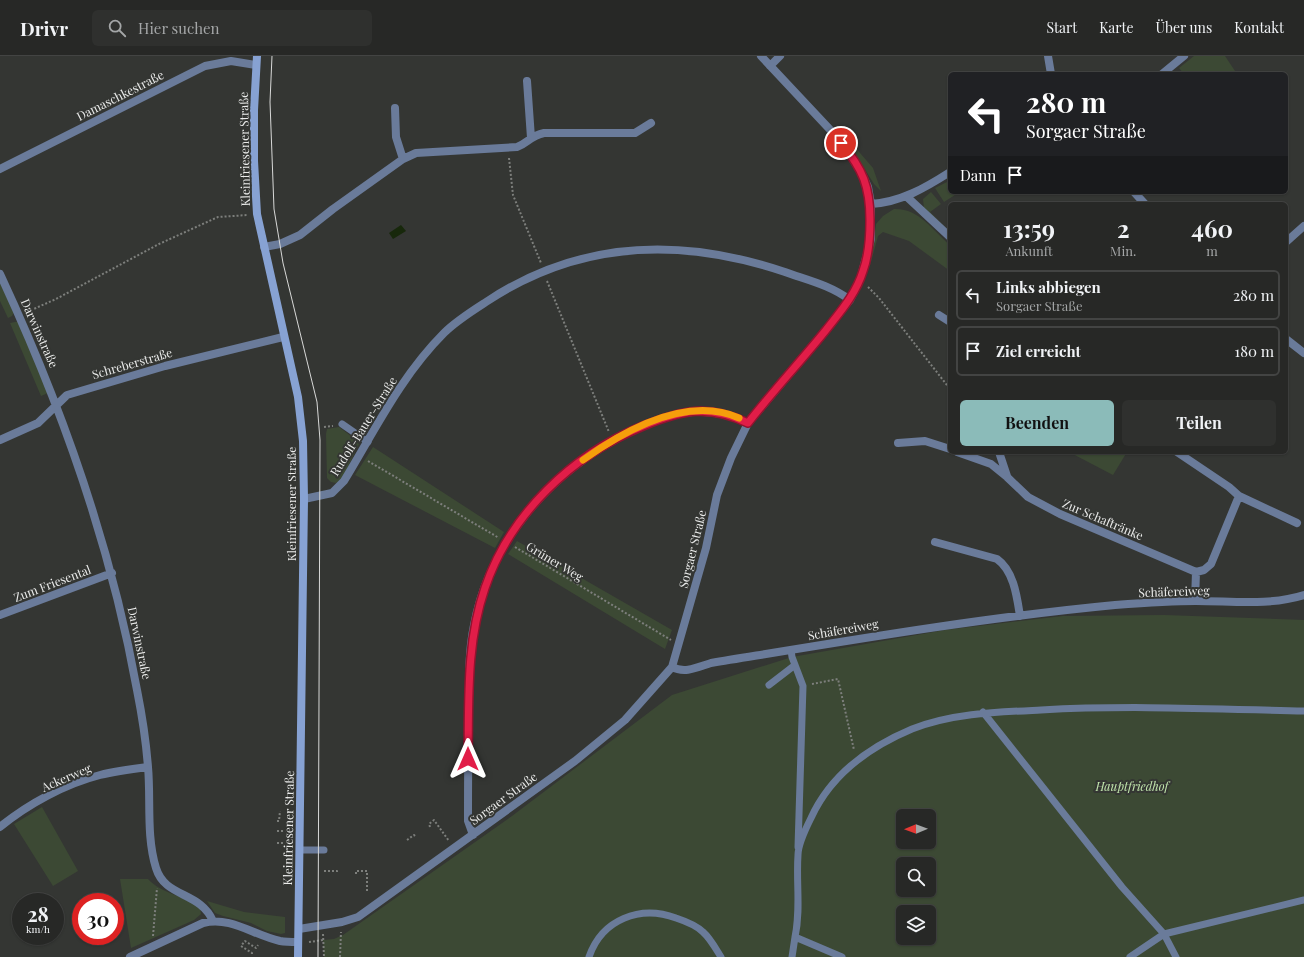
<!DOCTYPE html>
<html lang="de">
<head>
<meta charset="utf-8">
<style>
	body { margin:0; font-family:"Playfair Display",serif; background:#2f302e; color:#f1f3f6; height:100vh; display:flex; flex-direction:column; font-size:15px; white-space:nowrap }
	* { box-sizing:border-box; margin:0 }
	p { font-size:13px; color:#a4a6a7 }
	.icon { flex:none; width:22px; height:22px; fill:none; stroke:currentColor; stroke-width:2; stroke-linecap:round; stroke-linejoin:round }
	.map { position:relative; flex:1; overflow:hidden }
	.panel { position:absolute; left:948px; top:146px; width:340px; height:252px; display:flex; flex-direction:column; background:#272826; border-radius:6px; box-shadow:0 1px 3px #0004,0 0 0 1px #434443 }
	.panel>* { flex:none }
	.banner { position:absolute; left:948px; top:16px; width:340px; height:122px; border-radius:6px; box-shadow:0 1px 3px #0004,0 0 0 1px #434443; background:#202124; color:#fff; overflow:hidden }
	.needle { width:26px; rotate:269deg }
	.fabs { position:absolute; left:896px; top:753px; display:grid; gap:8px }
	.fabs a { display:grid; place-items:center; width:40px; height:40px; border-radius:6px; background:#272826; box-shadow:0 1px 3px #0004,0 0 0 1px #434443; font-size:20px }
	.speed { position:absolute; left:12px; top:837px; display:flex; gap:8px; font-size:20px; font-weight:700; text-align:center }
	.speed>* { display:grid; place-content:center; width:52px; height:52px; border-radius:50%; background:#272826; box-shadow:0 1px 3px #0004,0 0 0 1px #434443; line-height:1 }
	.speed small { font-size:10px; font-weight:400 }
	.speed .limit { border:6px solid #d22; background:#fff; color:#111 }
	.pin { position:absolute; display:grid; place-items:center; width:34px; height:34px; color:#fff; margin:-17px; border:2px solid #fff; border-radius:50%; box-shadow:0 1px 4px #0007 }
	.me { position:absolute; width:44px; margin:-22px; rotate:0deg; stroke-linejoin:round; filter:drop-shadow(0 0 3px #0008) }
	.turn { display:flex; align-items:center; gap:14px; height:84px; padding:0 12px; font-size:18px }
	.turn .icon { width:52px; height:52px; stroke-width:2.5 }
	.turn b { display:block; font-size:28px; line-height:34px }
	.then { display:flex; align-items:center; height:38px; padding:0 12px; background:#0003; gap:8px; font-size:15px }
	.eta { display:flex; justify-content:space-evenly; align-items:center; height:68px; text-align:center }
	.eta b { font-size:24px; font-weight:700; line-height:28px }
	.action { display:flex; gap:8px; margin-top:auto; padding:8px 12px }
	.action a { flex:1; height:46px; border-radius:6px; background:#8bbbb9; color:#111; font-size:16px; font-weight:700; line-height:46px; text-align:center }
	.action a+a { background:#2f302e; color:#f1f3f6 }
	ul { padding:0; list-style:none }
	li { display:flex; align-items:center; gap:12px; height:50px; margin:0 8px 6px; padding:0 4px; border:2px solid #434443; border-radius:6px }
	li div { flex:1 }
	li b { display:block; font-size:15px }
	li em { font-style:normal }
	header { display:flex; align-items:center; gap:24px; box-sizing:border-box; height:56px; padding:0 20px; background:#272826; border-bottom:1px solid #434443 }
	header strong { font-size:19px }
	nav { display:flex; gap:22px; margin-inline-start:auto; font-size:14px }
	.search { width:280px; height:36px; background:#2f302e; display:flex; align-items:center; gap:10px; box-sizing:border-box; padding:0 14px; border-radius:6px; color:#a4a6a7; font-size:15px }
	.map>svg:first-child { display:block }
</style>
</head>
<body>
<header>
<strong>Drivr</strong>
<div class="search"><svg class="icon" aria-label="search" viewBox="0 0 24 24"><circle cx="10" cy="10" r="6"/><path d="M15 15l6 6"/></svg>Hier suchen</div>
<nav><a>Start</a><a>Karte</a><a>Über uns</a><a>Kontakt</a></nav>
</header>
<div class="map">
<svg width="1304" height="901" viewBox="0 0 1304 901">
	<rect width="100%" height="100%" fill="#343633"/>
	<!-- green -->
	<path fill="#3c4934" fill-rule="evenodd" d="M1194,0H1225L1237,18H1184L1179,12Z
		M854,90L873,112L881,135L874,128L852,93Z
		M949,125L950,136L958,137L944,146L935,132Z
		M931,136L941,148L930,156L950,176L924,152L923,143Z
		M894,153C919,152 932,174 950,189V215L909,185L883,176L878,180L870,210L876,168L883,160Z
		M0,227L14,256L12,260L8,262L0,245Z
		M20,265L48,337L41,340L10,267Z
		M339,371L356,384L359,388L342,423L336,427L331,426L327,422L326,378L327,373Z
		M373,391L504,476L495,492L355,419Z
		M1069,396H1127L1113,419Z
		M517,485L672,574L665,593L508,498Z
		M1164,559L1304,564V901H324L323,884L334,883L343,879L512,760L672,639L792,601L945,574L1063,560ZM903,760H929V786H903ZM903,808H929V834H903ZM903,856H929V882H903Z
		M42,751L78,815L53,830L14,768Z
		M120,823H148C162,838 183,839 200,851L201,858L194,864L131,892Z
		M207,845L244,856L285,861V877L281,878L267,875L251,867L223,860L215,857Z"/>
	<!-- water -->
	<path fill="#17280b" d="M401,169L406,175L393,183L389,177Z"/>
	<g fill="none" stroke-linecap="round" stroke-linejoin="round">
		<!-- path -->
		<path stroke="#7d7f7c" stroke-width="2" stroke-dasharray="2 2" stroke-linecap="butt" d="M509,102L513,139L541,207
			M547,225L609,376
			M868,231L879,242L950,333
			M27,256L56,243L159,188L218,161L248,159
			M324,371L333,370
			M368,405L499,482
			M515,491L671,584
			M812,628L838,623L854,694
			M277,765H279L280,755
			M430,771L429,768L434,764L449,785
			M277,775H290
			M407,784L414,779L416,781
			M277,787H289
			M324,815H337V818
			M356,818V815H367V836
			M323,878L324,901
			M153,880L157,832
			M309,886L323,884
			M252,898V897L241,890L245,885L256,892L258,889
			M340,901L341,876"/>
		<!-- lane -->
		<path stroke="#6a7b9a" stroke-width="7" d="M342,368L368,386
			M791,594L792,601L803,630L798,791
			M769,629L795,609
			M983,656L1122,831L1164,878L1176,901
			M300,794H324
			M589,901C602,863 640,849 676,862C685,865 696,869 703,876C710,882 716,893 721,901
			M792,901L795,881
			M842,901L795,881C801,853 796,827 798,799C798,788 806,772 811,762C831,718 869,691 912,673C953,657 998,656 1041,654C1129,649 1216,653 1304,655
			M1130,901L1164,878L1304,844"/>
		<!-- street -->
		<path stroke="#6a7b9a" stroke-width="8" d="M1048,0L1051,18
			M770,10L780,0
			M1162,18L1184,0
			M527,25L531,82
			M395,52L396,81L403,103
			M0,113L205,10L231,5L256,9
			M1134,136L1145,148
			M906,140L950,181
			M871,148C901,146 925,132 950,116
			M1286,186L1304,170
			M264,191L280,188L300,179L333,153L403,103L416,97L517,91C528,87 530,80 544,77H635L651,67
			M0,218C62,351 111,490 137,634C142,659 146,685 148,711C151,743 146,780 156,812C165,842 200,835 213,865
			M939,259L950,266
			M1286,283L1304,297
			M0,384L38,367L67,339L165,310L283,281
			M898,387L925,385L950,393
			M957,396L991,408L1007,421L1028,441L1060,458L1196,516L1195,545
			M999,396L1007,420
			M1177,396L1229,431L1239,440L1297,467
			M304,443L332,437L344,425C375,374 401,320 444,277C456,265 472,255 486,246C579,184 681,181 785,216C807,224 830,229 850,244
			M935,486L997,503C1014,515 1017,541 1020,560
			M1196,516L1204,514L1211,508L1239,440
			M0,559L112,517
			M672,611C685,618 698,611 711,607C846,585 979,562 1115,549C1142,547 1169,545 1196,545C1233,545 1269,550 1304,539
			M0,771C28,748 65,728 100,719C116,715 132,713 148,711
			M473,779L468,765C468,729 468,693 469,656C469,627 468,598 474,569C490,485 550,417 624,379C666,357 703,346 748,367
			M299,873L342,866L358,861L575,705L625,664L672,611L706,492L717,439L731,402L748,367L808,296L850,244L860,224L871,183V148L868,131L862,118L847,94L836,80L761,0
			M130,901L203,867C231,860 253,879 280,885C286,886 293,886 298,886"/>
		<!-- secondary -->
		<path stroke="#87a2d3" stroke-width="8" d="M257,0L254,54V105L257,158L298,341L303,385L304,443L298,901"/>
		<!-- tram -->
		<path stroke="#d8d9d8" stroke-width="1" d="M272,0L270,46L274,153L283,207L317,346L320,384L318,901"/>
	</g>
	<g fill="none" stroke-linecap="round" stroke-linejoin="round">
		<!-- route casing -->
		<g stroke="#92132f" stroke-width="10">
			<path id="route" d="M468,703C469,645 466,587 485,532C510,458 572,399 643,370C682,354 708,348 748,367C773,335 801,305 826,274C840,256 856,238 863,215C869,199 870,182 870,164C870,131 863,113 841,87"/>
		</g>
		<!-- route -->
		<use href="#route" stroke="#e11d48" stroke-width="7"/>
		<!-- slow -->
		<path stroke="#f59e0b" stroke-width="7" d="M583,404C625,374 687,339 739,362"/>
	</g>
	<g text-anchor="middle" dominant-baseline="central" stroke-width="4" stroke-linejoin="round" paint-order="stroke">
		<!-- street labels -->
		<g font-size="12" fill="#ebeceb" stroke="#343633">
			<text transform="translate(120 39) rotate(-27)">Damaschkestraße</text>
			<text transform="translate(244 93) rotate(-91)">Kleinfriesener Straße</text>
			<text transform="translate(40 277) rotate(66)">Darwinstraße</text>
			<text transform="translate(132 307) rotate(-16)">Schreberstraße</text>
			<text transform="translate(363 370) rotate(-58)">Rudolf-Bauer-Straße</text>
			<text transform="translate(291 448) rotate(-90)">Kleinfriesener Straße</text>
			<text transform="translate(1103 463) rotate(23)">Zur Schaftränke</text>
			<text transform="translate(692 493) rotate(-76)">Sorgaer Straße</text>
			<text transform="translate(555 505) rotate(31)">Grüner Weg</text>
			<text transform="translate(52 527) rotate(-21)">Zum Friesental</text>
			<text transform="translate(1174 535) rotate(-2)">Schäfereiweg</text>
			<text transform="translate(843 573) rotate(-10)">Schäfereiweg</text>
			<text transform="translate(140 587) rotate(78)">Darwinstraße</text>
			<text transform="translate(66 721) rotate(-23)">Ackerweg</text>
			<text transform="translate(503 742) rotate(-36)">Sorgaer Straße</text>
			<text transform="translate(288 772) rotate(-89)">Kleinfriesener Straße</text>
		</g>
		<!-- park labels -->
		<g font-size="12" font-style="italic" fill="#c1e5ac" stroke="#343633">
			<text x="1132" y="730">Hauptfriedhof</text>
		</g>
	</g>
</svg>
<div class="fabs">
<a><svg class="needle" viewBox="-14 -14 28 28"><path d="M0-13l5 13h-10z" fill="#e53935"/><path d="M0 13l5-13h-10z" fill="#a4a6a7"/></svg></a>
<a><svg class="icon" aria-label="search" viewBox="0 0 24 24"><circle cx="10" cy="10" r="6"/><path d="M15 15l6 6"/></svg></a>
<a><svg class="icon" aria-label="layers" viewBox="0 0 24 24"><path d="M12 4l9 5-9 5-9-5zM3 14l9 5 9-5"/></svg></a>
</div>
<div class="speed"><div>28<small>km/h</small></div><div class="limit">30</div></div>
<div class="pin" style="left:841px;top:87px;background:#d93025"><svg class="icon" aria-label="arrive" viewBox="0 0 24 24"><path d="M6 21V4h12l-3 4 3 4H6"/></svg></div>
<svg class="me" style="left:468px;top:703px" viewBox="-20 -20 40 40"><path d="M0-17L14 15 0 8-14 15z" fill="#e11d48" stroke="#fff" stroke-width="4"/></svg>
<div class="banner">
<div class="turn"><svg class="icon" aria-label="left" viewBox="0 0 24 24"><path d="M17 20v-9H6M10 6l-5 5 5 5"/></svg><div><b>280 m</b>Sorgaer Straße</div></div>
<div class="then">Dann<svg class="icon" aria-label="arrive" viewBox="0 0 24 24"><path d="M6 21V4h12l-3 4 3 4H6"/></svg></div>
</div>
<section class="panel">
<div class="eta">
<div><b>13:59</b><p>Ankunft</p></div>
<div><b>2</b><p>Min.</p></div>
<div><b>460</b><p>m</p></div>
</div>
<ul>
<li><svg class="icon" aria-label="left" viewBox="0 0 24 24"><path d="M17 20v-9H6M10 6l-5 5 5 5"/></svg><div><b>Links abbiegen</b><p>Sorgaer Straße</p></div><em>280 m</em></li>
<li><svg class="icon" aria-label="arrive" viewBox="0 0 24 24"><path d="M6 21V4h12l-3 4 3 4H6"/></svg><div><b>Ziel erreicht</b></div><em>180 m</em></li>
</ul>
<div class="action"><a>Beenden</a><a>Teilen</a></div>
</section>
</div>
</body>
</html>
